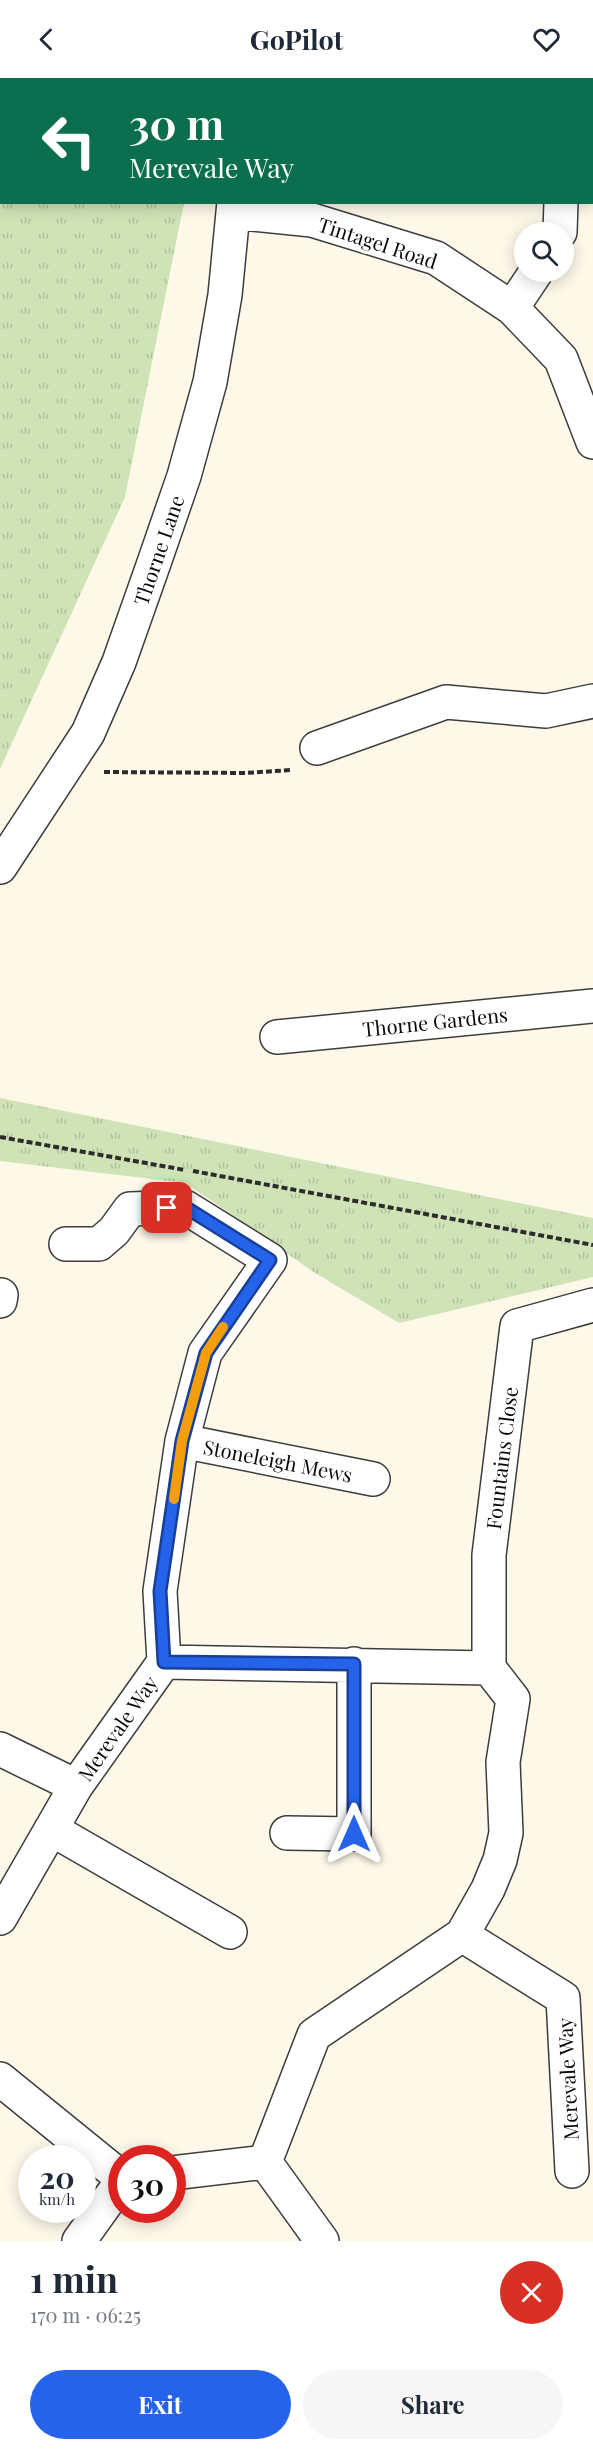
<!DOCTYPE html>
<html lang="en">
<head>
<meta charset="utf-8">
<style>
	body { margin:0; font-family:"Playfair Display",serif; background:#f6f6f7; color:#1f2937; height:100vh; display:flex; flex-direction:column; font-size:22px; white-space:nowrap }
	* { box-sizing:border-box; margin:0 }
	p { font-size:20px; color:#747a83 }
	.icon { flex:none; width:33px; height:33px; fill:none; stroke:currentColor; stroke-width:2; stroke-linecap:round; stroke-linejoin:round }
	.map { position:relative; height:2163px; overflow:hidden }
	.details { display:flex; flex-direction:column; background:#fff; flex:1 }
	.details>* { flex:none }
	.banner { position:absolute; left:0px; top:0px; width:594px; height:126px; box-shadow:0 3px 15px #0003; background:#0b6e4f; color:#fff; overflow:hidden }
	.controls { position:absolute; left:514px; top:144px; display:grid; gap:12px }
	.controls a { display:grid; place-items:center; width:60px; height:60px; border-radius:50%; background:#fff; box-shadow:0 3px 15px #0003; font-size:30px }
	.speed { position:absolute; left:18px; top:2067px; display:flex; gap:12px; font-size:30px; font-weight:700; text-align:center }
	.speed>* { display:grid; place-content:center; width:78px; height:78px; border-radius:50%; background:#fff; box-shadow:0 3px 15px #0003; line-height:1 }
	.speed small { font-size:15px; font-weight:400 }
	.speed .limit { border:9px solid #d22; background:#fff; color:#111 }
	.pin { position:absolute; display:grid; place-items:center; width:51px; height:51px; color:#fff; margin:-26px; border-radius:12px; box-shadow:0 3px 9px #0006 }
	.me { position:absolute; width:66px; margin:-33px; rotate:0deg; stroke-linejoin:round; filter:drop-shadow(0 0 4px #0008) }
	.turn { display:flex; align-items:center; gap:21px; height:126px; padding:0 30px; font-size:27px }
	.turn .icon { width:78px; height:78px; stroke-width:2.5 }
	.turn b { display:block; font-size:42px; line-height:51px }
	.round { display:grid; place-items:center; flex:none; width:63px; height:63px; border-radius:32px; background:#f6f6f7 }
	.head { display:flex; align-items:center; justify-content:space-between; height:102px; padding:0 30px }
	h1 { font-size:36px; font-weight:700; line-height:45px }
	.cta { display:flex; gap:12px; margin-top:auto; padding:12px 30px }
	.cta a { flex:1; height:69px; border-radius:36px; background:#2563eb; color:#fff; font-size:24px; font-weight:700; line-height:69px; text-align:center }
	.cta a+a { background:#f6f6f7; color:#1f2937 }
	header { display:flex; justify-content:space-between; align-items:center; height:78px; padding:0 30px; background:#fff; font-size:27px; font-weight:700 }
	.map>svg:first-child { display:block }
</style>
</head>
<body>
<header><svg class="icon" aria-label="back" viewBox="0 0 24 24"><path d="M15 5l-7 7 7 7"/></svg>GoPilot<svg class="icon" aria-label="heart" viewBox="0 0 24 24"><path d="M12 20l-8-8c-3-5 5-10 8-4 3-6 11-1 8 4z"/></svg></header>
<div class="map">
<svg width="593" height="2163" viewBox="0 0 593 2163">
	<defs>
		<pattern id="grass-tufts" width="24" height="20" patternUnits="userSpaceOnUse" patternTransform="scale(1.5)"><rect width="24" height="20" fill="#d0e3b6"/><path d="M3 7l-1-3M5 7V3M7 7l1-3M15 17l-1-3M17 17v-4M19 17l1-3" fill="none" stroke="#b1c19b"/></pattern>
	</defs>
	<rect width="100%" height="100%" fill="#fdf8e8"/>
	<!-- grass -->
	<path fill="url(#grass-tufts)" d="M0,0H202L2,2V124L184,125L125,419L0,691Z
		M0,1020L593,1140V1199L399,1245L312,1193L186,1105L0,1083Z"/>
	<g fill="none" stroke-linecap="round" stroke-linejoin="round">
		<!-- minor casing -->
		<g stroke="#3d3d3d" stroke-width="36">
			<path id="minor" d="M247,2V0
				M580,2V0
				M233,134L312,142L436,180L512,230L561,281L593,364
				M560,154L561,124
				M512,230L536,194
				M317,670L446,624L546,633L593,623
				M0,789L88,655L119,584L155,482L184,398L210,304L225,217L234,124
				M277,959L593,928
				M66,1166H99L114,1153L130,1131L185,1129L270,1182L205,1275L182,1363L160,1513L164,1584
				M0,1223L1,1217
				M182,1363L373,1401
				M164,1584L489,1590L513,1621L503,1684L506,1755L500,1782L488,1811L462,1857L314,1957L265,2084L172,2095
				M489,1590V1477L517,1248L593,1227
				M0,1671L76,1708
				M51,1751L230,1854
				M287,1755L354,1756V1586
				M0,1840L76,1708L164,1584
				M462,1857L563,1920L572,2093
				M0,2001L122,2100
				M265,2084L322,2163
				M79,2163L122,2103"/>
		</g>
		<!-- path -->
		<path stroke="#2c2c2c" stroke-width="4" stroke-dasharray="6 3" stroke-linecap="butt" d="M104,694L246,695L291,692
			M0,1059L185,1092
			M193,1093L593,1167"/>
		<!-- minor -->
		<use href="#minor" stroke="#fff" stroke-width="33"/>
	</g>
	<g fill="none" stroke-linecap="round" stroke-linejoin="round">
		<!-- route casing -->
		<g stroke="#184099" stroke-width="15">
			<path id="route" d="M167,1130L185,1129L270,1182L206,1275L182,1363L160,1513L164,1584L354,1586V1756"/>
		</g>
		<!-- route -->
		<use href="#route" stroke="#2563eb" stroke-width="10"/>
		<!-- slow -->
		<path stroke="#f59e0b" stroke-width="10" d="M174,1421L182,1363L206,1275L223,1249"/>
	</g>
	<g text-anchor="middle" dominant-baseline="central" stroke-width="6" stroke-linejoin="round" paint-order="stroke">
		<!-- street labels -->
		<g font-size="20" fill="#0a0a0a" stroke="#fff">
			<text transform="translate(378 164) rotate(18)">Tintagel Road</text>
			<text transform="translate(158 472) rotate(-71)">Thorne Lane</text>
			<text transform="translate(435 943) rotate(-6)">Thorne Gardens</text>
			<text transform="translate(501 1380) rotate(-83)">Fountains Close</text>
			<text transform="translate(278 1382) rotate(11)">Stoneleigh Mews</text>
			<text transform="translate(117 1650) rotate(-55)">Merevale Way</text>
			<text transform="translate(567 2001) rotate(-93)">Merevale Way</text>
		</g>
	</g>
</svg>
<div class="controls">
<a><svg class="icon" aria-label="search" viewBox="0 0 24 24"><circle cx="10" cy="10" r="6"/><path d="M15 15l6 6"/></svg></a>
</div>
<div class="speed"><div>20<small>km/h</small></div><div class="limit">30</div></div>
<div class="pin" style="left:167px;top:1130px;background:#d93025"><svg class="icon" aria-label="arrive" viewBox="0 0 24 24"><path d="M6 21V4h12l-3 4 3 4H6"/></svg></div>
<svg class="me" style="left:354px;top:1756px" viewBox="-20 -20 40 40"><path d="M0-17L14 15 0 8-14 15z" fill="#2563eb" stroke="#fff" stroke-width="4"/></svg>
<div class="banner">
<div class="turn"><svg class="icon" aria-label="left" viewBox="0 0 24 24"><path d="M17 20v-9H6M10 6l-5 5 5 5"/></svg><div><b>30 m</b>Merevale Way</div></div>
</div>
</div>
<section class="details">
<div class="head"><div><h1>1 min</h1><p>170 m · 06:25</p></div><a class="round" style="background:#d93025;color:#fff"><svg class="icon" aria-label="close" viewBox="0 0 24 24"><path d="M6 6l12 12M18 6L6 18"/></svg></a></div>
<div class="cta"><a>Exit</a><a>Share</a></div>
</section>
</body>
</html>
